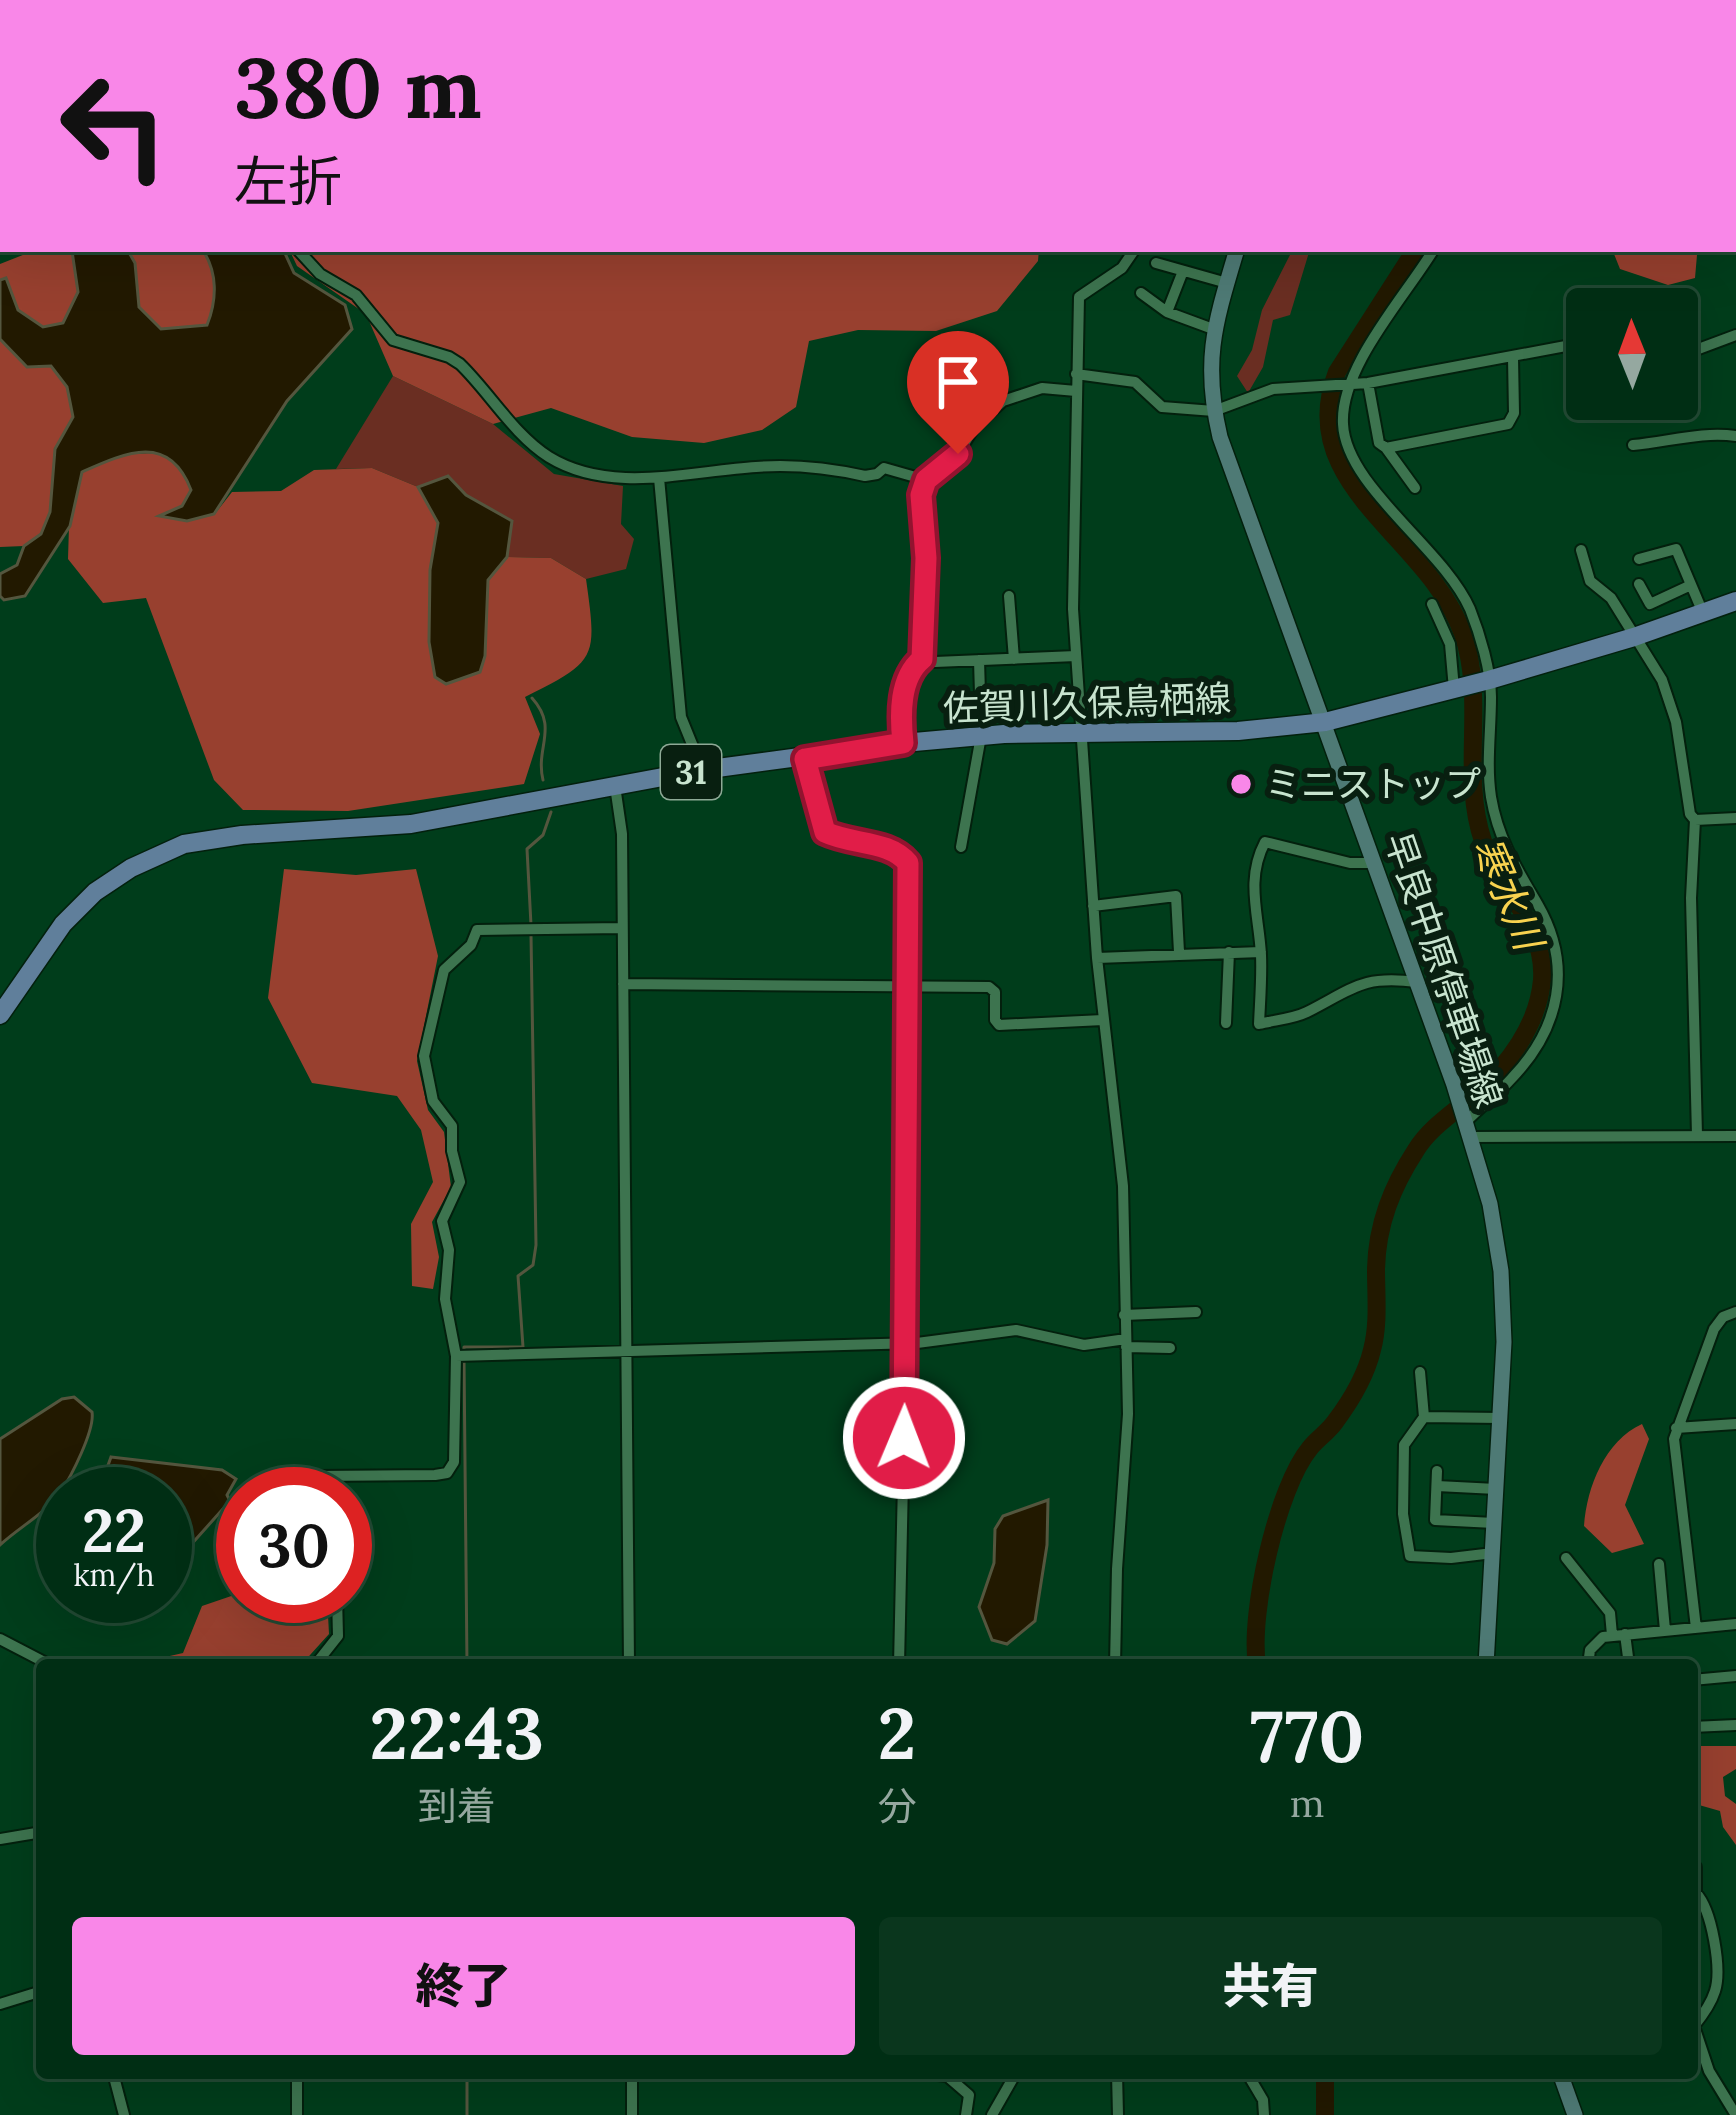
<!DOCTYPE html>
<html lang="ja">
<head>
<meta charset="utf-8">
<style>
	body { margin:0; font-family:Lora,"Noto Sans JP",serif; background:#0a361d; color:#f1f3f6; height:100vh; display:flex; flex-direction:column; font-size:45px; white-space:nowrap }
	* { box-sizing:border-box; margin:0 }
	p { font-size:39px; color:#95a8a0 }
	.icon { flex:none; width:66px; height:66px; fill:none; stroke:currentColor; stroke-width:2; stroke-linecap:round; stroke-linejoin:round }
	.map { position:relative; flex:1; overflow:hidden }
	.side { position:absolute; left:36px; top:1659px; width:1662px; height:420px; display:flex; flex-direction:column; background:#002e14; border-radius:12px; box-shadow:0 12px 48px #0002,0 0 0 3px #224a34 }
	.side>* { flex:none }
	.hud { position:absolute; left:0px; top:0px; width:1737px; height:252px; box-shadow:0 12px 48px #0002,0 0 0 3px #224a34; background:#f987e8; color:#111; overflow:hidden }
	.needle { width:78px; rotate:359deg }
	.controls { position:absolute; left:1566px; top:288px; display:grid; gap:24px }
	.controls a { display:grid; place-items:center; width:132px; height:132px; border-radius:12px; background:#002e14; box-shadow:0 12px 48px #0002,0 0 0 3px #224a34; font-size:60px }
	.speed { position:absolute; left:36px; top:1467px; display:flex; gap:24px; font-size:60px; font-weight:700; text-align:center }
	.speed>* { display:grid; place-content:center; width:156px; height:156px; border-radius:50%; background:#002e14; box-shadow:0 12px 48px #0002,0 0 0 3px #224a34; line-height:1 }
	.speed small { font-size:30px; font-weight:400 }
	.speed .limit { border:18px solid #d22; background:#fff; color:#111 }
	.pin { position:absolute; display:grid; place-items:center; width:102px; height:102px; color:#fff; margin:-123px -51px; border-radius:50% 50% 50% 0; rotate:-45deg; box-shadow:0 0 12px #0007 }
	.pin .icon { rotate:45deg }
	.me { position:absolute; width:132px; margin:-66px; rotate:1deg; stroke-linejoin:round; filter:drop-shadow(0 0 9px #0008) }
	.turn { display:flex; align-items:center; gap:42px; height:252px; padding:0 36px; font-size:54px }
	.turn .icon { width:156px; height:156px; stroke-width:2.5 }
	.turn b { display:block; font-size:84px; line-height:102px }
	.eta { display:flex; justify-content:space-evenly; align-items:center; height:204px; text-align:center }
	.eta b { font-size:72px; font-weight:800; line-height:84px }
	.action { display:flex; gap:24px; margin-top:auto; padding:24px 36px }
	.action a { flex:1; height:138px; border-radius:12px; background:#f987e8; color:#111; font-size:48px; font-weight:800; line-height:138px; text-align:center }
	.action a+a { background:#0a361d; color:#f1f3f6 }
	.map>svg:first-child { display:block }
</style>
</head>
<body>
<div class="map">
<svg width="1736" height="2115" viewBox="0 0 1736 2115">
	<rect width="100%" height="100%" fill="#003d1b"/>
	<!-- green -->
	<path fill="#6a2e22" d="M1293,249H1310L1290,315L1273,320L1263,367L1248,393L1237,376L1252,350L1262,310Z
		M393,376L493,424L554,474L623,486L621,524L634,539L626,569L586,579L551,558L507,557L512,521L466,495L448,476L418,487L372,468L336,469Z"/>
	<!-- forest -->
	<path fill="#98402f" d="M605,0H1136L600,3Z
		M38,249H77L73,251L78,292L63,323L44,328L18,310L6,279L0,280V264Z
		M127,249H202C218,272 216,300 207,325L161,329L139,307L135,263Z
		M289,249H1039L1038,261L997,311L936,331L858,330L809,341L796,407L762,430L704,443L632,437L551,408L493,424L393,376L366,314L297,266Z
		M1612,249H1710L1697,255L1695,278L1668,285L1620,269Z
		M0,339L27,367L51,366L67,387L73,417L123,455C162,451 175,451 191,490L182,506L162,515H214L232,492L281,491L314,470L372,468L418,487L438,523L430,570L485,656L488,580L507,557L551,558L586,579C597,658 598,661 525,697L540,734L524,784L348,811L243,810L214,780L146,598L103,603L68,559L69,526L24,546L0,547Z
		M284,869L356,875L416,869L438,956L417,1061L428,1110L444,1132L451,1187L432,1222L439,1257L433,1289L412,1286L411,1224L433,1182L421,1130L397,1096L312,1083L268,998Z
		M1642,1424L1649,1439L1625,1505L1644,1544L1612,1553L1584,1526C1587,1486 1605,1441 1642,1424Z
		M243,1592V1596H327L329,1634L301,1665H130L183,1653L202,1606Z
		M1693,1746H1736V1769L1723,1777L1725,1796L1736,1804V1845L1723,1827L1720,1811L1692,1803Z"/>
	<!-- water -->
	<path fill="#221900" stroke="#54563e" stroke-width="3" d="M77,249H127L135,263L139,307L161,329L207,325C217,300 218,272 202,249H283L294,273L345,305L352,329L287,401L214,514L187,521L159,516L182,506L191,490C169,433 127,452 82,472L70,526L25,596L4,600L0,596V574L17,565L24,546L41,534L50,512L55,449L73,417L67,387L51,366L27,367L0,339V280L6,278L18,310L43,327L63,323L78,292L72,251Z
		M448,476L466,495L512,521L507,557L488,580L485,656L480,672L446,684L435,677L429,642L430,570L438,523L418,487Z
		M74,1397L92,1412C95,1430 71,1477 60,1493C46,1513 18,1528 0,1545V1439L62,1399Z
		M111,1457L222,1470L236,1479L227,1495L230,1501L180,1557L165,1548V1494L102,1493L100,1488Z
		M1048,1500L1047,1545L1035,1621L1007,1644L992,1640L979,1607L994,1563L995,1529L1003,1516Z"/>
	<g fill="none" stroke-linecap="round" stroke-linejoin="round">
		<!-- stream -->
		<path stroke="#54563e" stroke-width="3" d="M532,698C559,728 535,747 543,780
			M531,925L527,849L543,835L551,812
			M464,1350V1347H523L518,1276L533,1265L536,1245L531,935
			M464,1360L467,1665
			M467,2115V2073"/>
		<!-- river -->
		<path stroke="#221900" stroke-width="18" d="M1424,3L1425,0
			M1257,1665C1249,1614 1277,1488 1310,1448C1317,1439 1328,1432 1335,1422C1350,1402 1366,1375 1372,1350C1379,1324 1376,1296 1376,1269C1377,1224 1392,1187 1416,1150C1430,1127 1455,1112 1475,1094C1508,1066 1538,1025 1542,980C1546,924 1499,890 1483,841C1460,773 1486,701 1463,634C1429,537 1293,486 1337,372L1416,249
			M1325,2073V2115"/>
		<!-- street casing -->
		<g stroke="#03200d" stroke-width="14">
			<path id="street" d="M1726,0L1727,3
				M415,3L422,0
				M1442,3V0
				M1734,19L1736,24
				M0,149L3,147
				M297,249L320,274L356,295L393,340L449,357L460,364C490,393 513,434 549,457C611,495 689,471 756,467C793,464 829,468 865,476L877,474L884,468L926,480
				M1434,249C1405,297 1340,367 1343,424C1346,487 1443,548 1470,609C1480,634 1491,671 1491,697C1491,732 1486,763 1491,797C1498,839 1517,869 1538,905C1573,966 1560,1028 1512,1078C1498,1094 1480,1107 1466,1122
				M1156,263L1227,283
				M1141,293L1167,312L1213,329
				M1167,312L1183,271
				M1677,357L1736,335
				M1076,374L1135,382L1162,407L1214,411L1273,389L1368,383L1587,342
				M1368,383L1379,443L1386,448L1508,424L1514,413L1513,358
				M1633,445C1668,442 1702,431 1736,436
				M1386,448L1415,488
				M659,478L681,717L694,749L695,771
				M1581,550L1590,581L1611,598L1662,680L1676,722L1690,814L1695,820
				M1639,559L1676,549L1703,613
				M1639,584L1650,604L1691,585
				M1009,596L1014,659
				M1432,604L1450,644L1454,689
				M923,659L935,662L1076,656
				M979,660L980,694
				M903,743C900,715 899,678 923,659L926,558L921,495L926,480L958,454L975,426L1003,401L1042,388L1076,391
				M805,759L825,832C852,845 889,839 908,863L906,1343L899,1665
				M615,786L622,834L629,1665
				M961,847L981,736
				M1375,863H1350L1265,842C1245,880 1259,915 1261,955C1262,978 1260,1001 1259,1024C1275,1020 1293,1019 1307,1012C1354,988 1362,975 1417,982
				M1093,906L1176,896L1179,952
				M1097,958L1261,952
				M623,984L989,987L995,992V1020L999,1025L1103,1020
				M1226,1023L1229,952
				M1697,1135L1691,898L1695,820L1736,818
				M1471,1137L1736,1136
				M1124,1315L1196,1312
				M1126,1347L1170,1348
				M456,1356L917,1343L1016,1330L1084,1345L1126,1339
				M1420,1372L1424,1417L1500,1418
				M1424,1417L1404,1445L1403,1514L1410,1556L1451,1558L1493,1553
				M1676,1428L1736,1424
				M1437,1471L1435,1520L1494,1523
				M1437,1486L1496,1489
				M302,1494L318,1476L435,1475L447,1473L454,1462L456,1356L445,1299L449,1250L442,1221L460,1182L452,1151V1126L433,1101L424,1056L444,970L471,945L477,930L622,928
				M1566,1558L1610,1613L1612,1635
				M1659,1564L1665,1630
				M1696,1628L1674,1439L1714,1329L1723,1317L1736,1312
				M1625,1634L1629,1665
				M0,1639L50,1665
				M315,1665L338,1636L337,1596
				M1115,1665L1117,1569L1128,1414L1123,1186L1097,958L1073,609L1079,297L1122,268L1135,249
				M1588,1665L1590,1650L1603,1637L1736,1624
				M1692,1680L1736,1676
				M1692,1727L1736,1725
				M0,1839L42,1832
				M1696,1867V1893C1712,1910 1722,1969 1715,1991C1711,2004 1703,2015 1694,2026L1709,2071L1734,2112
				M0,2004L42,1991
				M113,2073L124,2115
				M632,2073V2115
				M918,2073L947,2076L969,2095L966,2115
				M1117,2073L1118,2115
				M1247,2073L1263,2100L1264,2115
				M297,2115V2073
				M992,2115L1016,2073"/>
		</g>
		<!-- secondary casing -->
		<g stroke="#03200d" stroke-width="18">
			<path id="secondary" d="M1243,0V3
				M1237,249C1215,323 1202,360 1220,437L1454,1085L1490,1204L1501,1271L1504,1342L1486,1665
				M1560,2073L1575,2115"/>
		</g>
		<!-- primary casing -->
		<g stroke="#03200d" stroke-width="21">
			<path id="primary" d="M0,1015L63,924L95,892L131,868L184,844L242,835L411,824L695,771L903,743L1004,734L1238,731L1325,722L1489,680L1634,637L1736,601"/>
		</g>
		<!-- highway casing -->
		<g stroke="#03200d" stroke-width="24">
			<path id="highway" d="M470,3L477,0
				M512,3L520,0
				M0,189L3,187
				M0,206L3,205"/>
		</g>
		<!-- street -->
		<use href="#street" stroke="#3d744f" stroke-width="10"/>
		<!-- secondary -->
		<use href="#secondary" stroke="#4e7a75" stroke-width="15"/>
		<!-- primary -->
		<use href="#primary" stroke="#607f9b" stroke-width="18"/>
		<!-- highway -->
		<use href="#highway" stroke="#7787cd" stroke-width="21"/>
	</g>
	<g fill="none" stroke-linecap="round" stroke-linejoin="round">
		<!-- route casing -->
		<g stroke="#92132f" stroke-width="30">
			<path id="route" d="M904,1438L908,863C889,840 852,845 825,832L805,759L903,743C900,715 899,678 922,659L926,558L921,495L926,480L958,454"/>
		</g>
		<!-- route -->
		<use href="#route" stroke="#e11d48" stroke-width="21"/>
	</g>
	<!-- markers -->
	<circle fill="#f987e8" stroke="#081f10" stroke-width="4.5" cx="1241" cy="784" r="12"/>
	<g text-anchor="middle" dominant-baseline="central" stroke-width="12" stroke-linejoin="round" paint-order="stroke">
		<!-- shield labels -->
		<rect fill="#081f10" stroke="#8ea996" stroke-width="3" x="661" y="745" width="60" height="54" rx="9"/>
		<g font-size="33" font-weight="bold" fill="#c8e4cf">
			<text x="691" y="772">31</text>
		</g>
		<!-- street labels -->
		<g font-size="36" fill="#c8e4cf" stroke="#081f10">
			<text transform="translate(1087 703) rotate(-2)">佐賀川久保鳥栖線</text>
			<text transform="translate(1444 970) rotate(71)">早良中原停車場線</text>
		</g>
		<!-- poi labels -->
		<g font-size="36" fill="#c8e4cf" stroke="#081f10" text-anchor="start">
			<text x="1265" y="784">ミニストップ</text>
		</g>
		<!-- water labels -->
		<g font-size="39" font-style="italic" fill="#f8d34f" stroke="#081f10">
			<text transform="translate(1508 893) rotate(67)">寒水川</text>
		</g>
	</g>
</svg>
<div class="controls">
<a><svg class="needle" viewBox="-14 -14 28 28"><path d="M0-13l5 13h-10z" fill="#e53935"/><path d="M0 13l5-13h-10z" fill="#95a8a0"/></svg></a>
</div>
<div class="speed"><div>22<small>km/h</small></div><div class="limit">30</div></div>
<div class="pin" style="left:958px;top:454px;background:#d93025"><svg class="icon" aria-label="arrive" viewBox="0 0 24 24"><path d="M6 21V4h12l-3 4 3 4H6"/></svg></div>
<svg class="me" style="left:904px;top:1438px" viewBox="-20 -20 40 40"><circle r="17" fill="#e11d48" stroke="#fff" stroke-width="3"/><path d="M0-11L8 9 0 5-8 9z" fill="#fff"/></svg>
<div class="hud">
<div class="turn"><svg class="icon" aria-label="left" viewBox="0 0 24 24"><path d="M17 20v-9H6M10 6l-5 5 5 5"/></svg><div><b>380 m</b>左折</div></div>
</div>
<section class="side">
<div class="eta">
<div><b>22:43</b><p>到着</p></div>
<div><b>2</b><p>分</p></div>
<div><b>770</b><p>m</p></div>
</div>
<div class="action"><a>終了</a><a>共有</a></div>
</section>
</div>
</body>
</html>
